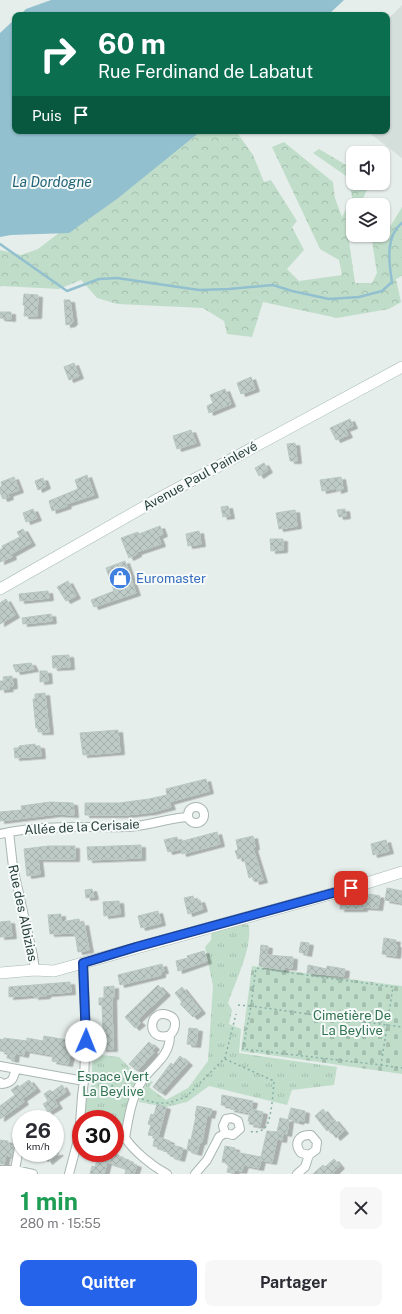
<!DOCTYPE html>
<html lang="fr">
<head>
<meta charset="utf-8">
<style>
	body { margin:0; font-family:"Public Sans",sans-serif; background:#f7f7f7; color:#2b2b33; height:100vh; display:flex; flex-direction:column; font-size:15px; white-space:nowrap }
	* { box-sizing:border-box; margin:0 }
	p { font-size:13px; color:#7c7c81 }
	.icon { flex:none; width:22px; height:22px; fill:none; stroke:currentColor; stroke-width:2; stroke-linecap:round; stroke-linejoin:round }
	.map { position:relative; height:1174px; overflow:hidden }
	.side { display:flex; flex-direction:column; background:#fff; flex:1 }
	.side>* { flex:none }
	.guide { position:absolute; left:12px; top:12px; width:378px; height:122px; border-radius:8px; box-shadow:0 1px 3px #0004; background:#0b6e4f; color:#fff; overflow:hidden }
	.tools { position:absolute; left:346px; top:146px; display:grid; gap:8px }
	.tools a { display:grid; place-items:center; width:44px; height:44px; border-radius:8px; background:#fff; box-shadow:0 1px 3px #0004; font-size:20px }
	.speed { position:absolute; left:12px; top:1110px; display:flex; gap:8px; font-size:20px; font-weight:700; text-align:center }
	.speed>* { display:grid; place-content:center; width:52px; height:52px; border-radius:50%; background:#fff; box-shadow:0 1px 3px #0004; line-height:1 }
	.speed small { font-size:10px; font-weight:400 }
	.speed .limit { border:6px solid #d22; background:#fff; color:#111 }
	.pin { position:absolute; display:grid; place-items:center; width:34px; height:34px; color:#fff; margin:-17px; border-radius:8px; box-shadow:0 2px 6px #0006 }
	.me { position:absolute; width:44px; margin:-22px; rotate:1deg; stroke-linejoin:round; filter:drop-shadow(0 0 3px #0008) }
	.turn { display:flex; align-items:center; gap:14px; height:84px; padding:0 20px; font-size:18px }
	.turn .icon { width:52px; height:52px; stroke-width:2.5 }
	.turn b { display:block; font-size:28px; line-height:34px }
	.then { display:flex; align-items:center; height:38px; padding:0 20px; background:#0003; gap:8px; font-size:15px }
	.round { display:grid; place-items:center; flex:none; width:42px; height:42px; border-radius:8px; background:#f7f7f7 }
	.head { display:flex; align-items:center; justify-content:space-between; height:68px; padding:0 20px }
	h1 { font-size:24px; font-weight:700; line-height:30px; color:#1e9e55 }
	.button { display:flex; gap:8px; margin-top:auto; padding:8px 20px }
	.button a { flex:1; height:46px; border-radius:8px; background:#2563eb; color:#fff; font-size:16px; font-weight:700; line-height:46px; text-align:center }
	.button a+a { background:#f7f7f7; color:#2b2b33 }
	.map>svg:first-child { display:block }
</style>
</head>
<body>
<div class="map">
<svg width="402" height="1174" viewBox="0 0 402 1174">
	<defs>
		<pattern id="grass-tufts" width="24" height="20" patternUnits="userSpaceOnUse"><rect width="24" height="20" fill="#c0ddca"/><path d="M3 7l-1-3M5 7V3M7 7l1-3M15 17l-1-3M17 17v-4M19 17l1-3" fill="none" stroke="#a5bfae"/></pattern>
		<pattern id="forest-crowns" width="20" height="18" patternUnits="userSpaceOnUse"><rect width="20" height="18" fill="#c0ddca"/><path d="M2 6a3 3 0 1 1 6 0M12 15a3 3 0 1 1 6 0" fill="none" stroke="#a5bfae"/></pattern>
		<pattern id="cemetery-stones" width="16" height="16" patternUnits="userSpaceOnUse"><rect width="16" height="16" fill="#c0ddca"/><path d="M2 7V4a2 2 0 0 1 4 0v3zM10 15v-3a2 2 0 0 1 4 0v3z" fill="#a5bfae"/></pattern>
		<pattern id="building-cross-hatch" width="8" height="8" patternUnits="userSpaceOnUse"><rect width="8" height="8" fill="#becbc7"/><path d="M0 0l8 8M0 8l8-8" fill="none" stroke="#a3afac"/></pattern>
		<filter id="shadow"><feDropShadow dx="4.5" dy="2.5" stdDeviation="0" flood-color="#0004"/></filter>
	</defs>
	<rect width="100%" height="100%" fill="#e6eeeb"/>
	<!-- built -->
	<path fill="#d4deda" d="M402,5V158L367,131H387V20Z"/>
	<!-- grass -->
	<path fill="url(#grass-tufts)" d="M244,924L249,925C252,949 236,980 228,1003L232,1010L229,1024L241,1029L239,1053L337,1067L334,1085L292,1090L287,1105L209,1086L187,1102L166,1107L139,1102L140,1095L149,1079L153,1082L149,1087L166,1100L188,1088L208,1061L213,986L205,947L211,940L212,933Z
		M93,1054L119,1057L140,1078L127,1120L117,1132L115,1133V1119H83L87,1091L91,1088Z"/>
	<!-- forest -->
	<path fill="url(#forest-crowns)" d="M198,131H236L253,155L264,182L271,180L297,221L292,227L304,250L287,269L299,281L342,275L339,260L320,249L272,147L284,142L333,182L335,198L342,217L352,198L349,178L313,153L319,149L353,169V183H366L367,190L360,205H353V223L348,234L355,283H372L377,273L372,241L384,237L402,207V276L396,279L401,302L389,309L337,318L263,302L252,337L227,334L224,321L203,308L117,304L97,298L81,280L59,289L2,286L0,287V250L21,255L38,249L90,209Z"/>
	<!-- cemetery -->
	<path fill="url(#cemetery-stones)" d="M252,966L402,986V1074L241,1051Z"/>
	<!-- water -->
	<path fill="#92c0cf" d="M51,0H344L328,15H20L26,9Z
		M15,19V131H201L117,199L69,233L11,235L0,237V33Z"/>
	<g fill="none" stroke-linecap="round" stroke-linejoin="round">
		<!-- stream -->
		<path stroke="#92c0cf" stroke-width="2.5" d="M0,244L67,291L99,279L117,278L199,290L229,289L273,285L292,291L329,299L359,297L382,291L392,282C389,264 385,236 402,223"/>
	</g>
	<!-- building -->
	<path fill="url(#building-cross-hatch)" stroke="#b8c7c2" filter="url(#shadow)" d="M24,294L38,295L37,316H24L25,305H23Z
		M64,300H70L73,322L71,324L66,325Z
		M0,312H11V319L0,318Z
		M74,363L79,376L69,380L64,367Z
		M251,377L255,389L241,394L237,383Z
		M225,389L231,404L209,413L207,406L213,403L210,395Z
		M350,419L353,426L345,429L348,435L336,440L330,428Z
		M191,430L196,443L177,449L173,436Z
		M295,443L297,461H290L287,444Z
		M264,463L268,470L259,476L255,468Z
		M87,475L94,495L66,504L67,506L52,511L49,501L78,489L75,480Z
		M14,477L19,490L8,494L9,497L3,499L0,492V487L2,486L1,482Z
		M341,477L343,489L337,491V488L322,491L320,480Z
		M43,478L46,486L38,490L35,481Z
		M228,506L230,516L223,517L221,507Z
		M33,509L37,518L26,522L23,513Z
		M345,509L346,516L339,517L337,510Z
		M295,510L297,526L279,529L276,513Z
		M160,526L163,534L158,536L161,544L137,552V554L129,558L121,538L138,532L139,534Z
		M23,529L31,543L11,554L12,557L0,562V550L3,548L2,546L20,537L17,532Z
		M199,531L201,544L188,546L186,534Z
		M270,539H283V550L271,551Z
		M125,561L136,593L94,607L91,600L114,591L106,568Z
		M68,581L76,596L66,601L57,587Z
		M48,591L49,598L20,601L19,594Z
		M6,599L15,615L0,624V603Z
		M51,614L52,621L23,624L22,618Z
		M69,655L70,667L53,668L52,656Z
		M31,663L34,669L16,672L13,665Z
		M40,671H47L48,681L40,682Z
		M12,676L13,686L8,687L9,689L0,690V681H4L3,677Z
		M45,693L49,732H38V728H36L33,699H35V694Z
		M118,730L120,752L83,755L80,733Z
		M35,744V746H40L41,756L15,758L14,748H19V746Z
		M206,779L209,791L169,802L171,807L152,812L126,815H85V803H119L149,799L167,795L166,789Z
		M50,802L73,803L74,815L57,814L0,821V812L22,810L21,806Z
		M217,832L220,844L182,854L181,849L168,852L164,840L177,837L179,842Z
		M253,836L255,847L253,848L263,880L255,882L253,876L249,878L244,857L238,859L235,851L238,850L236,840Z
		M386,840L389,851L373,855L371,844Z
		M141,845V858L88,860L87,847Z
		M48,846H75V859H38L40,874L27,876L24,849Z
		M387,888L402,891V903L385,900Z
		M92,889L94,897L86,898L85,890Z
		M369,894L380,896L378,908L363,907V909H340L341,900H368Z
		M193,896L194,901L200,900L203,909L188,914L184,898Z
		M119,901L120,914L104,916L103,902Z
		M158,911L161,923L141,928L138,916Z
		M61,914V922L79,919L80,924L84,923L89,950L78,952L75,933L50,934L48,915Z
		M10,921L12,936L0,937V922Z
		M384,938L396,940L395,945H397L396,956L382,954Z
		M301,942L309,943L307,954L299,952Z
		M261,945L268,946L267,955L293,957L292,968L284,967V970L259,966Z
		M204,951L207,961L178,971L176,961L188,958L187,956Z
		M162,964L164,971H161V975L120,985L118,975Z
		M308,965L327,969V966L345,969L344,976L307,973Z
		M70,982L71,992L46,994V996L34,997V995L9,997V987Z
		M158,985L166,993L137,1020L141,1023L135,1028L125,1017Z
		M114,986V997H112L113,1049H102L101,1030H103L102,1005H99V998H104V987Z
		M182,987L201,1011L193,1017L180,1004L182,1002L175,993Z
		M189,1028L198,1029L196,1045L187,1044Z
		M44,1036L73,1041L68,1064L52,1061L53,1055L25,1050L24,1055L15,1053L14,1060L7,1058L8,1052L0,1051V1039L3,1040L4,1038L27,1041V1038L43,1041Z
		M149,1042L155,1047L152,1051L154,1052L137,1071L129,1064Z
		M180,1056L188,1063L161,1093L153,1087L171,1063L173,1065Z
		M29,1080L36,1089L22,1099L24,1102L0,1119V1106L15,1095L11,1090L18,1085L19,1087Z
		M62,1085L66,1092L54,1100L58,1106L48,1112L43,1104L48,1101L44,1094L50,1090L52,1092Z
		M222,1095L253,1101L251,1109L263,1112L260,1126L249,1124L250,1121H248L250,1113L230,1109L231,1106L221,1105Z
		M157,1104L166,1107L158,1137L170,1141L169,1144L183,1148L180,1159L170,1156L171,1153L163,1151L164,1149L153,1146L155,1136L148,1135L151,1125L148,1124L151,1114L154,1115Z
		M197,1106L212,1109L210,1116L207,1115L202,1142H200L197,1153L187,1150L189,1139L191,1140L196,1116H195Z
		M291,1108L305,1111L304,1121L300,1120L299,1122L288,1119Z
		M323,1109L332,1121L334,1119L344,1131L336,1138L329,1129L327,1131L315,1116Z
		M280,1118L289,1120L287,1134L283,1133L282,1140L277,1139L272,1162L261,1160L259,1168L244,1165L242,1171L235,1170L234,1173L227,1172L229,1164L222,1162L225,1146L235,1148V1152L261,1157L267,1131L277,1132Z
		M0,1140L8,1141V1145L13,1146V1148L12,1157L6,1155L4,1164H0Z
		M42,1153H59L48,1162Z
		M110,1153L119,1155V1157L129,1160L128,1162L137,1165L134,1174H125L126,1168L107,1162L104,1174H90L92,1166L95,1167L98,1157L108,1160L107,1162Z
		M334,1159L340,1166L333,1173L334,1174H313L323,1165L325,1167Z"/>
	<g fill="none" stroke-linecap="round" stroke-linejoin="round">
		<!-- street casing -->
		<g stroke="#a9b6b2" stroke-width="10">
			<path id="street" d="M188 815a8 8 0 1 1 16 0a8 8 0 1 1-16 0Z
				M9,832L13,867L33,956L35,970
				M0,834C42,824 85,828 128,827C148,826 168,818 188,817
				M0,1066L84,1081
				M0,1082L2,1084C13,1083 13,1078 16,1069
				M232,1118L238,1121L240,1129L233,1135L225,1133L223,1126L226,1119Z
				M125,1138C128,1121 131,1100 140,1084C150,1066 170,1059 170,1035C146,1044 147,1008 168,1015C178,1018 176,1029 170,1035
				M115,1139L125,1138C135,1152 152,1166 167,1174
				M0,1170H15L33,1174
				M15,1170L19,1148L17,1139
				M69,1174L79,1136L82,1096L84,1081L86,1028L83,963
				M195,1174L207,1160L219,1137L225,1133
				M297,1174L305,1167L309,1155L316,1150L317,1142L311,1135C299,1134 293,1143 301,1153L309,1155"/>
		</g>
		<!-- secondary casing -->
		<g stroke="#a5b9b3" stroke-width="12">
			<path id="secondary" d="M0,589L156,500L402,367
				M0,973L35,970L54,971L338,892L402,872"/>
		</g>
		<!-- path -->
		<path stroke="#88afa6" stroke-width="1.5" stroke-dasharray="2 3" stroke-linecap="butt" d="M238,1005L251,1006L243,1049L381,1065L393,987L256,968L251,1006L387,1025L402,1027
			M225,1059L274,1081C273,1093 272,1114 267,1125C263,1132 255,1133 248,1131
			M381,1065L402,1068
			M90,1096L103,1095L117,1081L122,1078L132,1081
			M142,1099L156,1103H168L186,1097L225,1058L236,1014"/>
		<!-- street -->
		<use href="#street" stroke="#fff" stroke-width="8"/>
		<!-- secondary -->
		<use href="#secondary" stroke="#fff" stroke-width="11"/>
	</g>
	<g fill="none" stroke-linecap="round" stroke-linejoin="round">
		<!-- route casing -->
		<g stroke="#184099" stroke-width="10">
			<path id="route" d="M86,1041L83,963L136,947L351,888"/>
		</g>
		<!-- route -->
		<use href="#route" stroke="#2563eb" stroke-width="7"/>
	</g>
	<!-- icons -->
	<defs>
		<g id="shop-disc" transform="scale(1.15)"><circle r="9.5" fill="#3f7fe0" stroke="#f6faf9"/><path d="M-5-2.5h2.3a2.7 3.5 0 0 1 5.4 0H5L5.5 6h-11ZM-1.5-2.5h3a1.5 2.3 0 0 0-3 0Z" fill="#fff"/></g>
	</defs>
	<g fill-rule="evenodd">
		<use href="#shop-disc" x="120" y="578"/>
	</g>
	<g text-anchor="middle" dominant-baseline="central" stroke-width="4" stroke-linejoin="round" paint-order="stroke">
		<!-- street labels -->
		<g font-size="13" fill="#263f3a" stroke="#f6faf9">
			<text transform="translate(200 476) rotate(-29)">Avenue Paul Painlevé</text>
			<text transform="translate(82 827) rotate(-3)">Allée de la Cerisaie</text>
			<text transform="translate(23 913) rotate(78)">Rue des Albizias</text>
		</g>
		<!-- shop labels -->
		<g font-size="13" fill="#366cbe" stroke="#f6faf9" text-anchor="start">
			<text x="136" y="578">Euromaster</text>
		</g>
		<!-- park labels -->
		<g font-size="13" fill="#327351" stroke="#f6faf9">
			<text x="352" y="1015">Cimetière De<tspan x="352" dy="15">La Beylive</tspan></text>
			<text x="113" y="1076">Espace Vert<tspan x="113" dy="15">La Beylive</tspan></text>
		</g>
		<!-- water labels -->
		<g font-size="14" font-style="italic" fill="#236378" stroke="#f6faf9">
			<text x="52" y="182">La Dordogne</text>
		</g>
	</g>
</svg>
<div class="tools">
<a><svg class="icon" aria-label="sound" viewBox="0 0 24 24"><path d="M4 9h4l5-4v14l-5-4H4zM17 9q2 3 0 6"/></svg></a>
<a><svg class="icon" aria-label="layers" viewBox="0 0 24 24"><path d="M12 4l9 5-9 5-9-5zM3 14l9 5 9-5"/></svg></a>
</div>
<div class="speed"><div>26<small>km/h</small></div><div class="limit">30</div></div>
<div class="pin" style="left:351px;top:888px;background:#d93025"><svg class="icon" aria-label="arrive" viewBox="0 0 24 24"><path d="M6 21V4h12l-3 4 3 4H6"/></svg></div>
<svg class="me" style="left:86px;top:1041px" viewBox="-20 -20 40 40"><circle r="19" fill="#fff"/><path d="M0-13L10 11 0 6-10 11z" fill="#2563eb"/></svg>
<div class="guide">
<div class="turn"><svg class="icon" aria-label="right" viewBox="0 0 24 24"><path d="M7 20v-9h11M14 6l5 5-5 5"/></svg><div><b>60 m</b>Rue Ferdinand de Labatut</div></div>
<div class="then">Puis<svg class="icon" aria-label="arrive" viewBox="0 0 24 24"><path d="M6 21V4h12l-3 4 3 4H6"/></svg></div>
</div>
</div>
<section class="side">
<div class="head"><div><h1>1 min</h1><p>280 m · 15:55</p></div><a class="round"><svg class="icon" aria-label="close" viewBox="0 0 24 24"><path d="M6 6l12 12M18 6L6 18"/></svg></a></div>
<div class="button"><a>Quitter</a><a>Partager</a></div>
</section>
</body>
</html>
